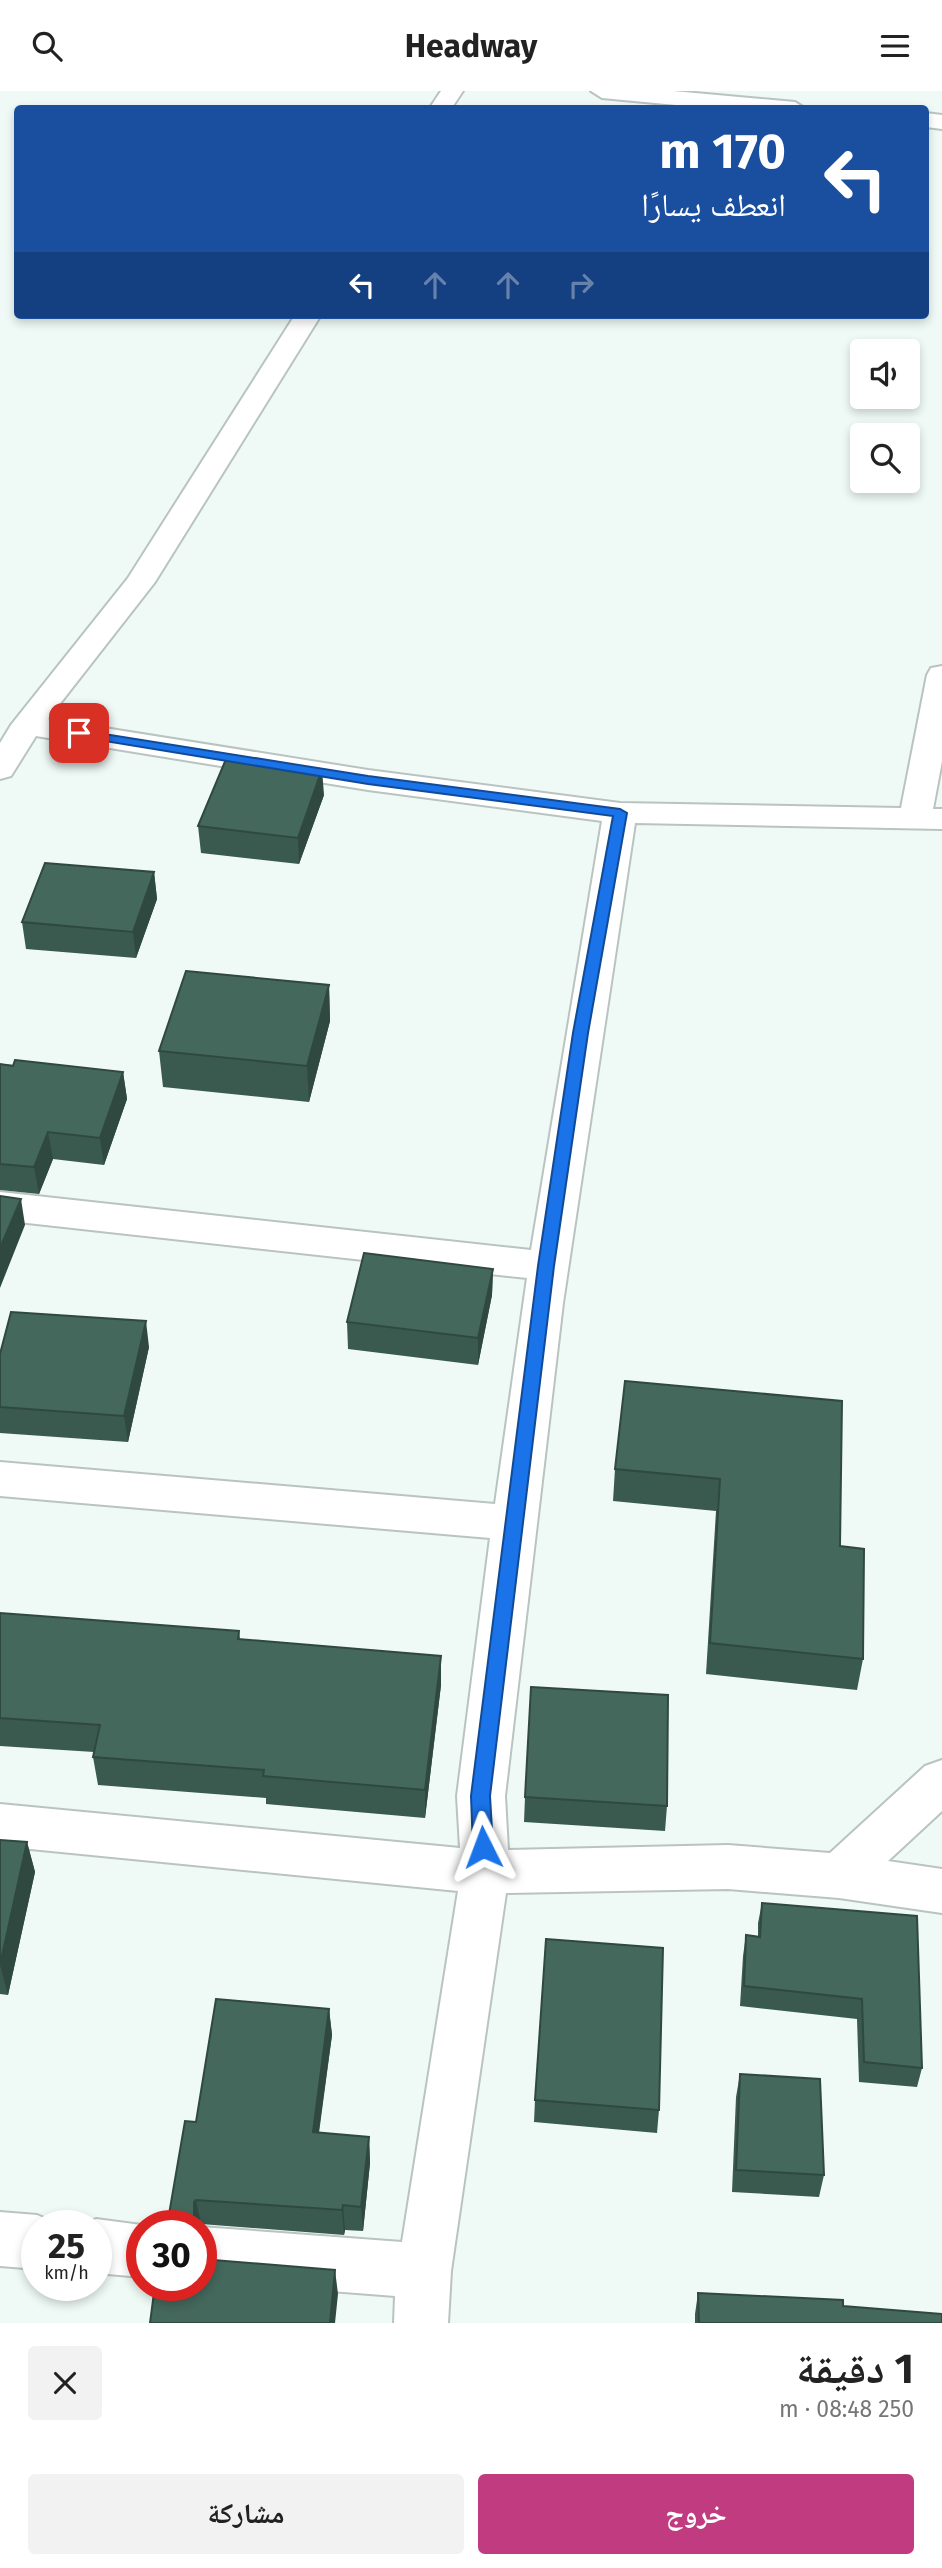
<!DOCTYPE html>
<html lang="ar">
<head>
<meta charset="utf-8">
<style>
	body { margin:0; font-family:"Fira Sans","Noto Naskh Arabic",sans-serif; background:#f2f2f2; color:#222; direction:rtl; height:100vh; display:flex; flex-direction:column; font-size:26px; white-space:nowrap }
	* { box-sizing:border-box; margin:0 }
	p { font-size:23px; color:#767676 }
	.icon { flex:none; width:38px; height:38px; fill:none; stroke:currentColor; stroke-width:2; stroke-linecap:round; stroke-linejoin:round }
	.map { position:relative; height:2232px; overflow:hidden; direction:ltr }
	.side { display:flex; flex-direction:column; background:#fff; flex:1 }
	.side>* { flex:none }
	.guide { position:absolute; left:14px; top:14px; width:915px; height:214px; border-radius:7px; box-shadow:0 4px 10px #0003; direction:rtl; background:#1a4fa0; color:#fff; overflow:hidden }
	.controls { position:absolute; left:850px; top:248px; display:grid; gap:14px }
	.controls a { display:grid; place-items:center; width:70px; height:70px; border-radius:7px; background:#fff; box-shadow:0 4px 10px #0003; font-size:35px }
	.speed { position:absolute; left:21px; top:2119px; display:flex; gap:14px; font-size:35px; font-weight:700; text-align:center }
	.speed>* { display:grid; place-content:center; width:91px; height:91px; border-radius:50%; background:#fff; box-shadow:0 4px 10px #0003; line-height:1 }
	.speed small { font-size:18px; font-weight:400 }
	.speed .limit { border:10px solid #d22; background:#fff; color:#111 }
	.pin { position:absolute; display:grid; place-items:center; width:60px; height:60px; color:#fff; margin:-30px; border-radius:14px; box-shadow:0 4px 10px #0006 }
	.me { position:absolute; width:77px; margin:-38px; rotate:357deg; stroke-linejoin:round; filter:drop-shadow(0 0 5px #0008) }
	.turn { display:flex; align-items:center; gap:24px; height:147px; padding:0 28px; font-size:32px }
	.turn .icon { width:91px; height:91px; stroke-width:2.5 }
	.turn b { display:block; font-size:49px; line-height:60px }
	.lanes { display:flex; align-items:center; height:66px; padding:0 28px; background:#0003; justify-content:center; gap:35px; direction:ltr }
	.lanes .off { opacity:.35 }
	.round { display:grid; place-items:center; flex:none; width:74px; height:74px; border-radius:7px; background:#f2f2f2 }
	.overview { display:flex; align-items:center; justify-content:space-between; height:119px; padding:0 28px }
	h1 { font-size:42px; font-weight:700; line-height:52px }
	.button { display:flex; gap:14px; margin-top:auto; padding:14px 28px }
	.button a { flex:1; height:80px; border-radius:7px; background:#c03b7f; color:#fff; font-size:28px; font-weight:700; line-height:80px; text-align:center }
	.button a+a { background:#f2f2f2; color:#222 }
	header { display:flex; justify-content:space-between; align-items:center; height:91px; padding:0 28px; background:#fff; font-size:32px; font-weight:700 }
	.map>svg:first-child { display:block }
</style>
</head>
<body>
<header><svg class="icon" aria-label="menu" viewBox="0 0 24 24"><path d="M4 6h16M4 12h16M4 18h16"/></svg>Headway<svg class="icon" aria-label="search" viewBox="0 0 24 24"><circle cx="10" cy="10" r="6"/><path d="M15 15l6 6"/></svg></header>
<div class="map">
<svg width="942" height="2232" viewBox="0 0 942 2232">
	<rect width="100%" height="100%" fill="#effaf6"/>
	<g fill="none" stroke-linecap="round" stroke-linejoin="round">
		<!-- minor casing -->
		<g stroke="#b9c4c0" stroke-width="4">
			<path id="minor" d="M441,0H463L451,18H429Z
				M591,0H673L795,11L806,18H718L602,7Z
				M926,22L942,24V38L926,36Z
				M295,224H321L155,491L48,628L368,679L620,712L901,717L927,584L931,577L942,575V670L933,718H942V738L635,732L563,1212L505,1705L508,1759L728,1754L830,1762L925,1675L942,1669V1720L888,1770L942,1778V1822L839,1807L728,1798L506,1802L451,2180L448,2232H394L395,2205L201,2190V2136L402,2151L458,1800L0,1755V1713L460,1757L457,1705L490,1447L0,1405V1371L495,1413L527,1187L0,1129V1101L531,1159L602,730L368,699L36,645L11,685L0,688V652L11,634L128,487Z
				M0,2121L37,2124L56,2132L57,2135H37V2178L0,2175Z
				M96,2128L149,2135H142V2186L96,2182V2135H79Z"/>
		</g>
		<!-- minor -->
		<use href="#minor" fill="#fff" fill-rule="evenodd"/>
	</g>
	<!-- wall -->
	<path fill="#3a594f" d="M324,704L299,773L201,762L198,735Z
		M154,781L157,808L136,867L26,858L22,831Z
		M329,894L330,930L309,1011L163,996L159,960Z
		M0,973L123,981L127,1008L104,1074L53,1068L39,1103L0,1099Z
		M493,1178L492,1204L478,1274L348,1258L347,1231Z
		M149,1256L128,1351L0,1342V1263Z
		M625,1290L840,1455L863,1568L857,1599L706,1583L716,1420L613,1410L615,1378Z
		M0,1522L239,1540L240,1548L441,1594L425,1727L266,1713V1707L98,1694L93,1666L94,1661L0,1655Z
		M525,1706L667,1715L665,1740L524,1731Z
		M0,1749L27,1751L35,1781L8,1904L0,1903Z
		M762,1812L917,1825L922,1977L917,1996L859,1991L857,1928L740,1915L743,1865L746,1844L758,1846V1832Z
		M329,1918L332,1944L319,2042L369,2046L370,2072L363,2140L345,2139L344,2144L201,2133L199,2135H167Z
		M740,1983L824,2084L819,2106L732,2101L736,2006Z
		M535,2009L659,2019L657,2042L534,2031Z
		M698,2202L843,2215L942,2232H695V2223Z"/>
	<!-- shaded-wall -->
	<path fill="#304940" d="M322,678L324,704L299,773L298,747Z
		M154,781L157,808L136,867L133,841Z
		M329,894L330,930L309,1011L307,975Z
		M123,981L127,1008L104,1074L100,1047Z
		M48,1041L53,1068L39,1103L34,1076Z
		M21,1108L25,1134L0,1197V1157Z
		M493,1178L492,1204L478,1274V1247Z
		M146,1230L149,1256L128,1351L124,1325Z
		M441,1565V1594L425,1727V1699Z
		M27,1751L35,1781L8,1904L0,1874Z
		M329,1918L332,1944L315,2067L313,2041Z
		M369,2046L370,2072L363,2140L361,2116Z
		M196,2109L201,2133L199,2135H194V2111Z
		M343,2114L345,2139L344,2144L342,2119Z
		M335,2179L338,2203L335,2232H330Z"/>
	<!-- building -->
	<path fill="#44685c" stroke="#304940" stroke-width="2" d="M226,668L322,678L298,747L198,735Z
		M45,772L154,781L133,841L22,831Z
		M186,880L329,894L307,975L159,960Z
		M15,969L123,981L100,1047L48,1041L34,1076L0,1073V973L13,975Z
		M0,1105L21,1108L0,1157Z
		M364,1162L493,1178L478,1247L347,1231Z
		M11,1221L146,1230L124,1325L0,1316V1263Z
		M625,1290L842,1310L840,1455L864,1458L863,1568L710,1552L720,1388L615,1378Z
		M0,1522L239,1540L238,1548L441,1565L425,1699L263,1685L264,1679L93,1666L100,1634L0,1627Z
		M531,1596L668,1604L667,1715L525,1706Z
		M0,1749L27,1751L0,1874Z
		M762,1812L917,1825L922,1977L864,1971L862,1908L744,1895L746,1844L760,1846Z
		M546,1848L663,1857L659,2019L535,2009Z
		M216,1908L329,1918L313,2041L369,2046L361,2116L343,2114L342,2119L196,2109L194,2111V2135H167L185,2030L196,2031Z
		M740,1983L820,1988L824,2084L736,2079Z
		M201,2168L335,2179L330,2232H150L155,2194H201Z
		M698,2202L843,2209V2215L942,2223V2232H699Z"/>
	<!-- route -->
	<path fill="#1a73e8" stroke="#114b97" stroke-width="2" d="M79,639L368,685L620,718L627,722L588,942L554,1175L490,1705L493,1756L490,1762L483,1765L476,1762L473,1756L471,1705L538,1175L573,942L613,725L368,693L74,645V640Z"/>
</svg>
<div class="controls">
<a><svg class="icon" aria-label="sound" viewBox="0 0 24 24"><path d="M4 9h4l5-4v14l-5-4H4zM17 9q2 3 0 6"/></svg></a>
<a><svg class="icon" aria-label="search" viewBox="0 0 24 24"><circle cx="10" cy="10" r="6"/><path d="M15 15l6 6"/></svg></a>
</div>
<div class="speed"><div>25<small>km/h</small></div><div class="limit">30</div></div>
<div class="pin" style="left:79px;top:642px;background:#d93025"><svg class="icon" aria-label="arrive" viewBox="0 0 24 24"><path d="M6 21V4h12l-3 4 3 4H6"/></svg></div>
<svg class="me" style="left:483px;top:1756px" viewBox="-20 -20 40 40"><path d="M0-17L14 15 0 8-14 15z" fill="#1a73e8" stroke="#fff" stroke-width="4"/></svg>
<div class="guide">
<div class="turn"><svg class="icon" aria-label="left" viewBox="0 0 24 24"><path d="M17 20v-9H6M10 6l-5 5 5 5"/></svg><div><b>170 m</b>انعطف يسارًا</div></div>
<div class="lanes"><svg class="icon" aria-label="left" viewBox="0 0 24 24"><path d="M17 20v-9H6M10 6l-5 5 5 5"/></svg><svg class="icon off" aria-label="ahead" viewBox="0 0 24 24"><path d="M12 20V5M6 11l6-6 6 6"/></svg><svg class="icon off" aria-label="ahead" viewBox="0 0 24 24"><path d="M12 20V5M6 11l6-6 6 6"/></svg><svg class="icon off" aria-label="right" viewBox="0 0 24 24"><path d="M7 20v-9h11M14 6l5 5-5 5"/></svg></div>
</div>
</div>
<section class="side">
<div class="overview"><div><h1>1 دقيقة</h1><p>250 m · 08:48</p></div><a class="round"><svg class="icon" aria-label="close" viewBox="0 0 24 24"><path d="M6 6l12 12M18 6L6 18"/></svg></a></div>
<div class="button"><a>خروج</a><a>مشاركة</a></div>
</section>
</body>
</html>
